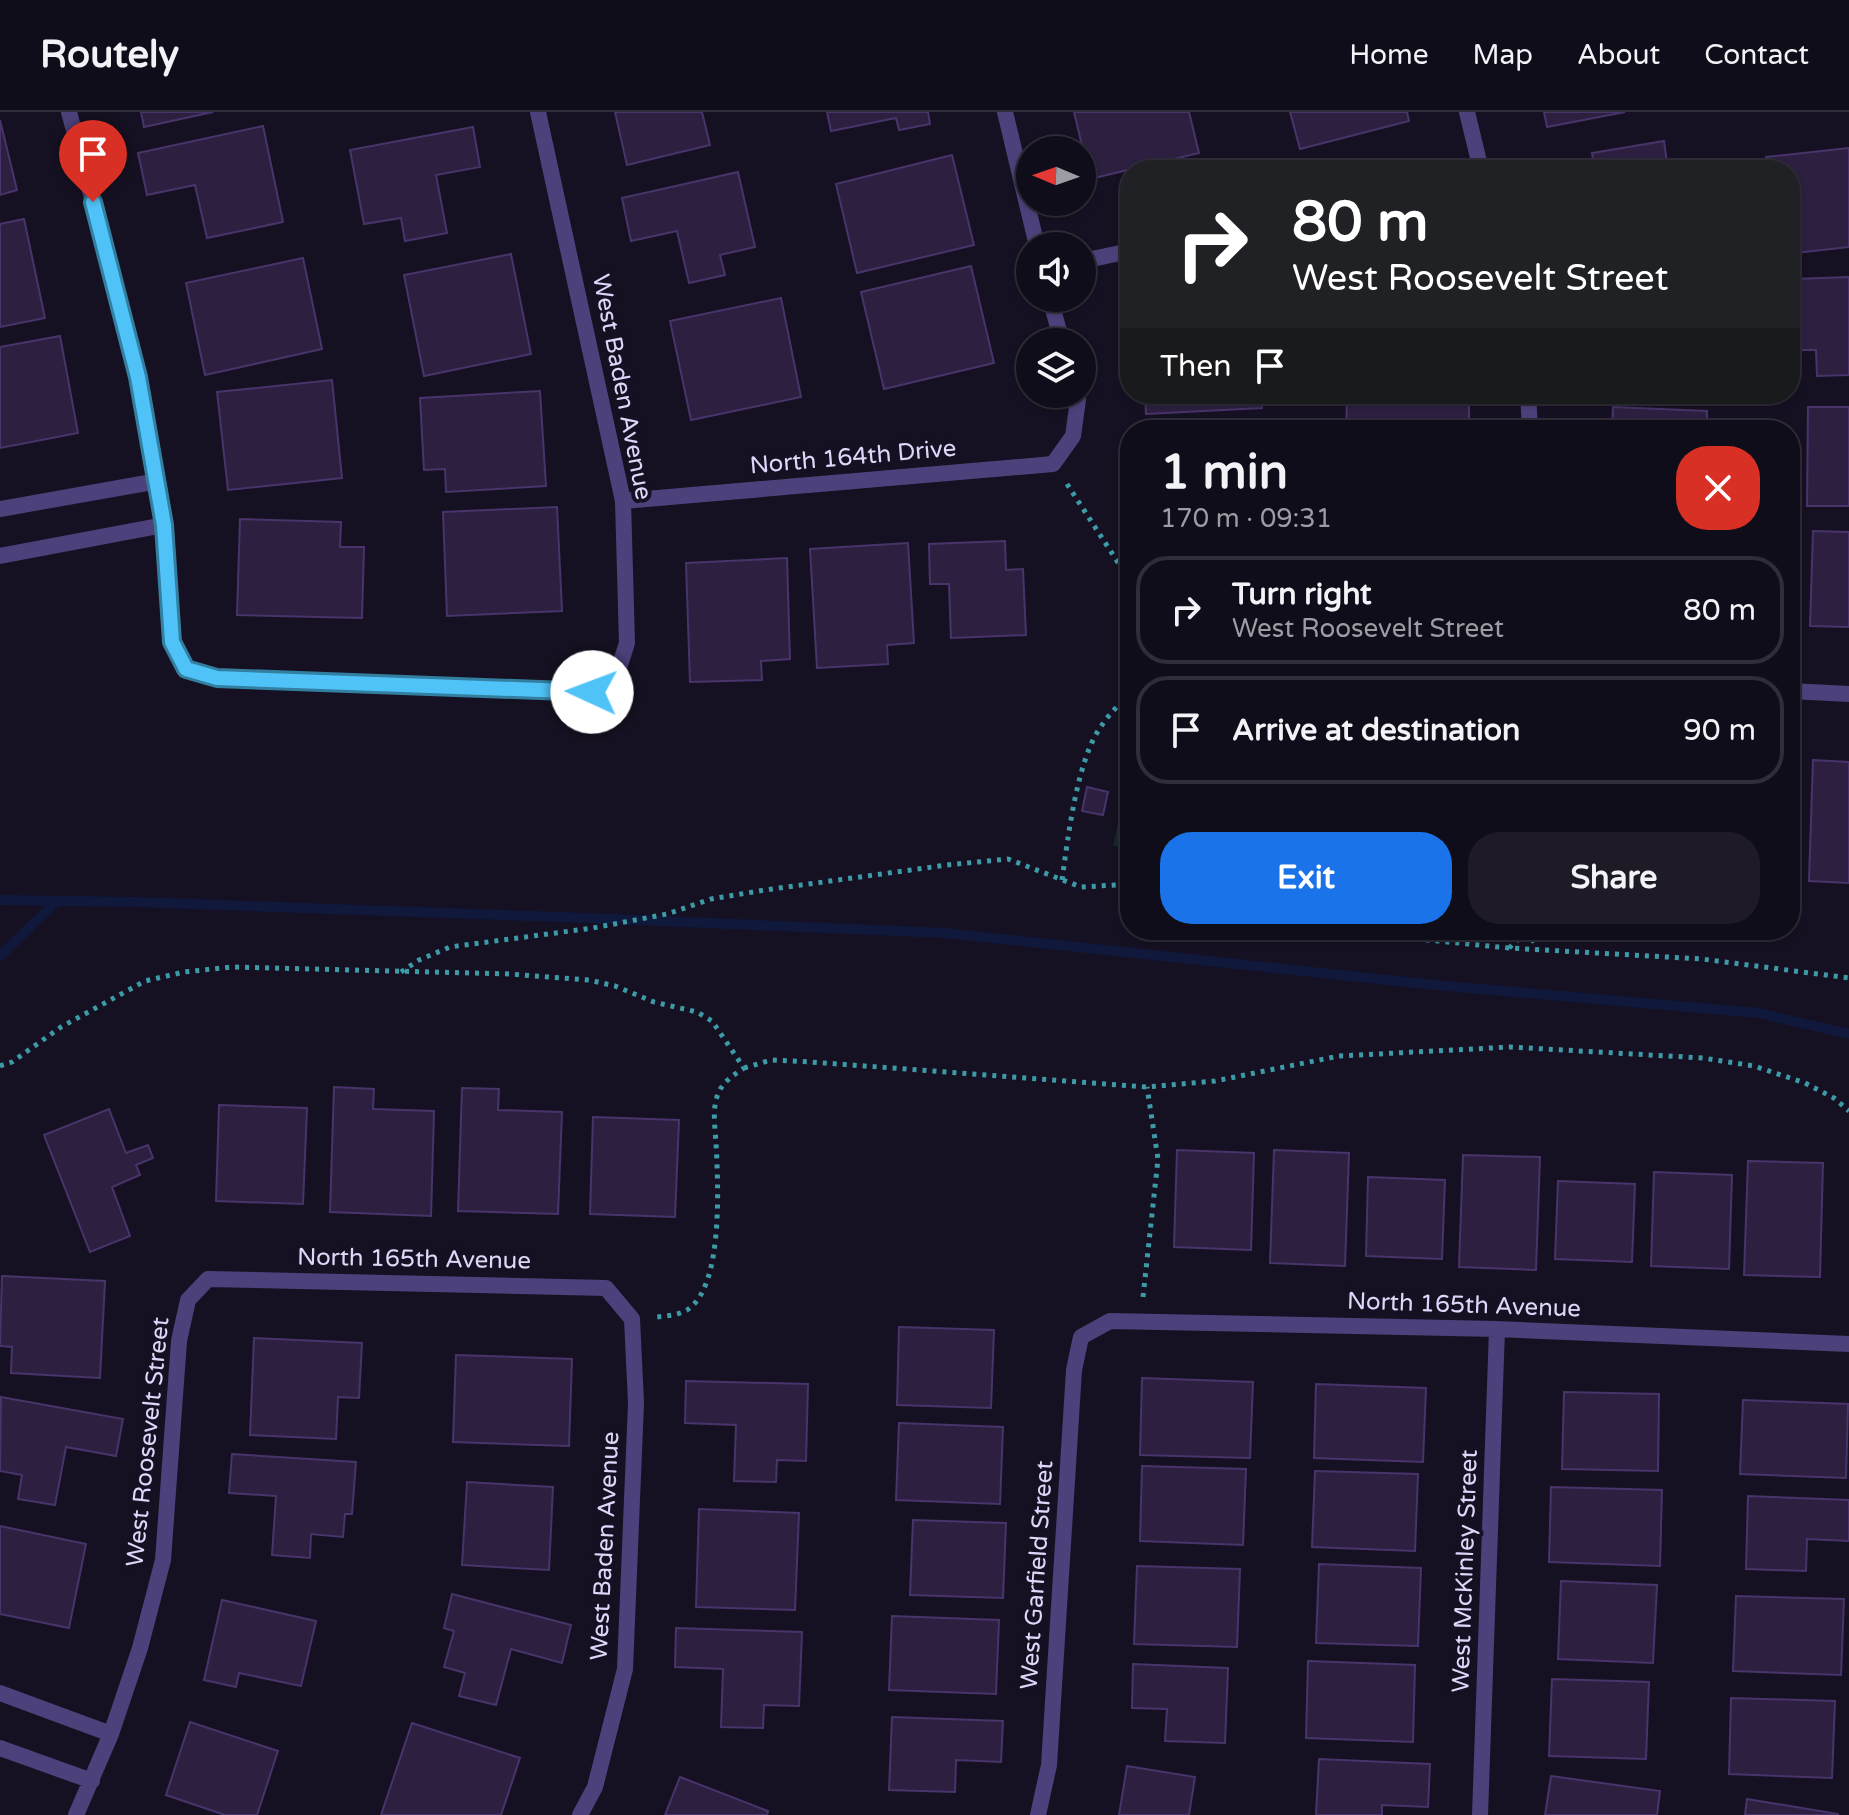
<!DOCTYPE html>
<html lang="en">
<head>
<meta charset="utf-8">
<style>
	body { margin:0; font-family:"Varela Round",sans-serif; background:#1e1b27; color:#f1f3f6; height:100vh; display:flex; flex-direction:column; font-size:30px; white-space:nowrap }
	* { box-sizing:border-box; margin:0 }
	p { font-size:26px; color:#9c9ca2 }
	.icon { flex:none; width:44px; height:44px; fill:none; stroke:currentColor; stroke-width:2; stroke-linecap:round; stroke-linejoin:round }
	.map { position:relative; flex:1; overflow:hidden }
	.drawer { position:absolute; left:1120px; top:308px; width:680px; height:520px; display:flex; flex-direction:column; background:#100d1a; border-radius:32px; box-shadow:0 2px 6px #0004,0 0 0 2px #302d39 }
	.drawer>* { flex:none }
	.guide { position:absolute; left:1120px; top:48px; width:680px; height:244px; border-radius:32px; box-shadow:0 2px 6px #0004,0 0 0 2px #302d39; background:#202124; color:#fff; overflow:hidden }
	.needle { width:52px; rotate:272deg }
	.buttons { position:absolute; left:1016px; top:24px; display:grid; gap:16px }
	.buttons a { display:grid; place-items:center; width:80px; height:80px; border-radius:50%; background:#100d1a; box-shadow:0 2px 6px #0004,0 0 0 2px #302d39; font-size:40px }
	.pin { position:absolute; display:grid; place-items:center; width:68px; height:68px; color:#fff; margin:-82px -34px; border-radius:50% 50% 50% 0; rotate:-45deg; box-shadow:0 0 8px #0007 }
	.pin .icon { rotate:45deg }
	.me { position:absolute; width:88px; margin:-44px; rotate:272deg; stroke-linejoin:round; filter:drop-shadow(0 0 6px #0008) }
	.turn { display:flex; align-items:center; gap:28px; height:168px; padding:0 40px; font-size:36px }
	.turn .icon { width:104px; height:104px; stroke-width:2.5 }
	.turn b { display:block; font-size:56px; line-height:68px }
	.then { display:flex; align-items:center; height:76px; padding:0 40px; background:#0003; gap:16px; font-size:30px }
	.round { display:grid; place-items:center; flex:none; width:84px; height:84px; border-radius:32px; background:#1e1b27 }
	.headline { display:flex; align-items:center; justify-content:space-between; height:136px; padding:0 40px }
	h1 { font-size:48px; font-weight:800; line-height:60px }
	.action { display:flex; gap:16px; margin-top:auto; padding:16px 40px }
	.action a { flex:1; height:92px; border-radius:32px; background:#1a73e8; color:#fff; font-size:32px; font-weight:800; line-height:92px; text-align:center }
	.action a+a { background:#1e1b27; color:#f1f3f6 }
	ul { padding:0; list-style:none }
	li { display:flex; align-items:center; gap:24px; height:108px; margin:0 16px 12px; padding:0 24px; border:4px solid #302d39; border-radius:32px }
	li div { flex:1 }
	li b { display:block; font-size:30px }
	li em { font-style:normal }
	header { display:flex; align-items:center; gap:48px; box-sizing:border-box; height:112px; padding:0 40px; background:#100d1a; border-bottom:2px solid #302d39 }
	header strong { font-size:38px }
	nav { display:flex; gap:44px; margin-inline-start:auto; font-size:28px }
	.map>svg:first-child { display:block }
</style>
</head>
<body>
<header>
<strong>Routely</strong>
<nav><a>Home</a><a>Map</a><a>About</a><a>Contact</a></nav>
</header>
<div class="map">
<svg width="1849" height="1703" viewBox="0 0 1849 1703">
	<rect width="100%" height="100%" fill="#161122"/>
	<!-- green -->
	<path fill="#14282b" d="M1129,659H1130V737L1113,734Z"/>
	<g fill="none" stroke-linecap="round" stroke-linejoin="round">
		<!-- stream -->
		<path stroke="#10183c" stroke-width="10" d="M0,788L136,790L589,806L945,821L1435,873L1758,901L1849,922
			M0,844L56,790"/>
	</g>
	<!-- building -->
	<path fill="#2c1f40" stroke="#48346a" stroke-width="2" d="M141,0H213L144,15Z
		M615,0H702L710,33L627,53Z
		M827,0H928L930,12L899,18L896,6L831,19Z
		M1074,0H1189L1199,41L1090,67Z
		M1290,0H1407L1409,9L1300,37Z
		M1544,0H1625L1547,15Z
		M0,8L17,78L0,83Z
		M263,14L283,110L207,126L195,73L147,83L138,41Z
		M473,15L480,55L436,63L447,121L405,129L401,106L364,112L350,38Z
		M1664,29L1668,58H1580L1594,56L1592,41Z
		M1849,36V135L1796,141L1793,114H1790V58H1767L1766,45Z
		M952,43L974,133L857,161L836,72Z
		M738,60L755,135L720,143L725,163L689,171L677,119L631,129L622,86Z
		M24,107L45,206L0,215V112Z
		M511,142L531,242L424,264L404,163Z
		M303,146L322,237L205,263L186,171Z
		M971,154L994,251L884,277L861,180Z
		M1849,165V263L1817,264L1816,238H1795L1794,167Z
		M781,186L801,285L691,308L670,209Z
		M60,224L78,321L0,336V235Z
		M332,268L342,366L228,378L217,280Z
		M540,279L546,374L446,380L445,357L424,358L420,286Z
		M1145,282H1261L1262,296L1146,302Z
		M1347,290L1469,292V318H1346Z
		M1613,295L1707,299V318H1612Z
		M1808,295H1849V394H1807Z
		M557,395L562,499L447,504L443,400Z
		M240,407L341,410L340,435H364L362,506L237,503Z
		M1813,419L1849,420V515L1810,514Z
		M1005,429L1006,458L1023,457L1026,523L951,526L949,472H930L929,432Z
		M908,431L914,531L887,533L888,552L817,556L810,437Z
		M787,446L790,547L761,549L762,568L690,570L686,451Z
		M1813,648L1849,650V771L1809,769Z
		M1087,675L1108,680L1103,703L1082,699Z
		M334,975L374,977L373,997L434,999L431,1104L330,1100Z
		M462,976L499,977L498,998L562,1000L558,1102L458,1099Z
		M219,993L307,996L303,1092L216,1089Z
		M109,997L126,1041L148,1033L153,1046L136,1053L140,1063L112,1075L130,1124L90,1140L44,1023Z
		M593,1005L679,1008L675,1105L590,1102Z
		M1177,1038L1254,1041L1251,1138L1174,1135Z
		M1274,1038L1349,1041L1345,1154L1270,1151Z
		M1463,1043L1540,1045L1536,1158L1459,1155Z
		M1748,1049L1823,1051L1820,1165L1744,1163Z
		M1654,1060L1732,1063L1729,1157L1651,1154Z
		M1368,1065L1445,1068L1442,1147L1366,1144Z
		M1558,1069L1635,1072L1632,1150L1555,1147Z
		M2,1164L105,1169L100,1266L11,1261L12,1235L0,1234Z
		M899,1215L994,1218L991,1296L897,1293Z
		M254,1226L362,1231L359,1286L338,1285L336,1327L250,1323Z
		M456,1243L572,1247L569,1334L453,1330Z
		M1142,1266L1253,1270L1250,1346L1140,1343Z
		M686,1269L808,1272L806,1349L777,1348L776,1370L734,1369L736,1313L685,1311Z
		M1316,1272L1426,1276L1423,1350L1314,1346Z
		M1564,1280L1659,1282L1658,1359L1562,1357Z
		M1,1285L123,1307L116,1344L66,1335L55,1393L18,1387L22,1363L0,1359Z
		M1743,1288L1848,1292L1846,1366L1740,1362Z
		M899,1311L1003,1315L1000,1392L896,1388Z
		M232,1342L356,1350L352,1402H345L343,1425L311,1422L310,1446L272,1443L276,1384L229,1381Z
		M1142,1354L1246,1357L1243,1433L1140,1429Z
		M1315,1359L1418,1362L1415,1439L1312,1435Z
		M467,1370L553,1375L549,1458L462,1453Z
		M1551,1375L1662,1378L1660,1454L1549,1450Z
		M1748,1384L1849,1388V1429L1807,1427L1806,1459L1746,1457Z
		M699,1397L799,1401L795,1498L696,1495Z
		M913,1408L1006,1411L1003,1486L910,1483Z
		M0,1414L86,1432L69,1516L0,1502Z
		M1319,1452L1421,1456L1418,1534L1316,1531Z
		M1137,1454L1240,1457L1237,1535L1134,1532Z
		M1561,1469L1657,1473L1653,1551L1558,1547Z
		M452,1482L571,1513L562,1551L511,1537L496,1593L459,1584L465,1561L444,1555L454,1519L444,1516Z
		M1736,1484L1844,1487L1841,1563L1733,1559Z
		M222,1488L316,1509L301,1574L239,1561L236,1575L204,1568Z
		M892,1504L999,1508L996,1582L889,1578Z
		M676,1516L802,1520L799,1594L764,1593L763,1616L721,1615L723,1557L675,1555Z
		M1308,1549L1415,1553L1413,1630L1306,1626Z
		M1133,1552L1228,1556L1225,1631L1165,1629L1167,1597L1132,1596Z
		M1552,1567L1649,1570L1646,1647L1549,1644Z
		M1731,1586L1835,1589L1832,1666L1729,1662Z
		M892,1605L1003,1609L1001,1650L956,1648L955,1680L889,1678Z
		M190,1610L278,1639L257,1703H225L166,1683Z
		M412,1611L520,1646L501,1703H381Z
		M1319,1647L1430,1652L1428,1695L1382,1693V1703H1316Z
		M1127,1654L1195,1665L1189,1703H1119Z
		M1551,1664L1660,1679L1657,1703H1545Z
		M680,1665L768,1699L767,1703H665Z
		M1747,1687L1838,1702V1703H1745Z"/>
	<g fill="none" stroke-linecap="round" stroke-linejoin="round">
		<!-- path -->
		<path stroke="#3d9ba7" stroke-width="5" stroke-dasharray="4 6" stroke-linecap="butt" d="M1067,372L1130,469
			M1062,768C1068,726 1077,646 1102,613C1110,601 1121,591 1130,580
			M1326,818L1509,836L1702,847L1849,866
			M1528,818L1537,837
			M1509,836L1528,818
			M401,860L419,848L450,835L593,816L667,802L711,787L765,778L947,753L1008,747L1081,775L1116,773L1130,776
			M0,954L12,950L61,915L145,869L184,860L232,855L510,862L589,868L615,874L654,890L697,900L712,909L744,956C734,963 723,969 718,982C712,996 715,1016 716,1031C718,1070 724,1175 687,1198C678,1203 667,1204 657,1205
			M744,956L771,948L811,950L1147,975L1215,969L1339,944L1510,935L1703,946L1754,954L1805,971L1834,986L1849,999
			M1143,1185L1158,1047L1147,975"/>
		<!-- street -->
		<path stroke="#4d417b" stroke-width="16" d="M69,0L133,239L158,369L164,413L172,530L186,557L217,566L592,580L617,562L627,531L623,389L538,0
			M1005,0L1037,134
			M1467,0L1481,58
			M1082,149L1130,139
			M1050,186L1062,230
			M1528,282L1530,318
			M623,389L1053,352L1073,324L1078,288L1076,282
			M0,397L158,369
			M0,444L164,413
			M1790,579L1849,582
			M0,1581L111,1622
			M0,1636L92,1669
			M76,1703L111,1622L140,1536L163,1448L179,1229L188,1188L208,1167L606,1176L632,1207L636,1291L625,1557L595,1675L580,1703
			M1038,1703L1049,1653L1074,1258L1081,1225L1110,1209L1497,1217L1849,1232
			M1480,1703L1497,1217"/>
	</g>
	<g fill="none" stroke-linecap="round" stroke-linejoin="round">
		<!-- route casing -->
		<g stroke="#337fa1" stroke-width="20">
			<path id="route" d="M93,90L138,265L164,413L172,530L186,557L217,566L592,580"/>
		</g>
		<!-- route -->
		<use href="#route" stroke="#4fc3f7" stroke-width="14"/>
	</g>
	<g text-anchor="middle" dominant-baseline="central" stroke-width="8" stroke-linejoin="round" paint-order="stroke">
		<!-- street labels -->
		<g font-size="24" fill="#e1d6fa" stroke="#161122">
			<text transform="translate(622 275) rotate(79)">West Baden Avenue</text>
			<text transform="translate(853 345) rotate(-5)">North 164th Drive</text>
			<text transform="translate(414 1147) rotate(1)">North 165th Avenue</text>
			<text transform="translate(1464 1193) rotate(2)">North 165th Avenue</text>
			<text transform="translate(148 1330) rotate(-84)">West Roosevelt Street</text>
			<text transform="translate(605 1434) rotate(-87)">West Baden Avenue</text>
			<text transform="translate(1465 1459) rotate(-88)">West McKinley Street</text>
			<text transform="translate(1037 1463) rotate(-86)">West Garfield Street</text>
		</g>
	</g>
</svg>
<div class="buttons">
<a><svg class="needle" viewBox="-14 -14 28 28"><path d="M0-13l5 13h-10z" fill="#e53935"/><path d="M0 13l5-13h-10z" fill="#9c9ca2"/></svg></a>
<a><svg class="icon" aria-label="sound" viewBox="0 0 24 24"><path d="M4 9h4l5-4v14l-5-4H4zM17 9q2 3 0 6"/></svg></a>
<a><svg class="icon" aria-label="layers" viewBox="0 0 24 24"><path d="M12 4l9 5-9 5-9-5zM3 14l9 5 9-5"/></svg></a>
</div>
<div class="pin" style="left:93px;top:90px;background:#d93025"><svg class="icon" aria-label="arrive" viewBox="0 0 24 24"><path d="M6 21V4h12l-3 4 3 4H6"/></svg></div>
<svg class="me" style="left:592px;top:580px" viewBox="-20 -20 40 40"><circle r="19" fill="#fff"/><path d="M0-13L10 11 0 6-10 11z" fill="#4fc3f7"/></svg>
<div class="guide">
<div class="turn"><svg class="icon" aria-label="right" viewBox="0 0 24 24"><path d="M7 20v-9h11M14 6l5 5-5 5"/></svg><div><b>80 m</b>West Roosevelt Street</div></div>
<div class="then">Then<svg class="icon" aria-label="arrive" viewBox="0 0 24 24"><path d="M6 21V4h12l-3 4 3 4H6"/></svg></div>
</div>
<section class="drawer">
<div class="headline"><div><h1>1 min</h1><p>170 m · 09:31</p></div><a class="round" style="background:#d93025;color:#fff"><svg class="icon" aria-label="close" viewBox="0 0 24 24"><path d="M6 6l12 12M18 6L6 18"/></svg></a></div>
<ul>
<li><svg class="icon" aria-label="right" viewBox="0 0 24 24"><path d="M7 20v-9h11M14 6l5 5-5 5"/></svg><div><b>Turn right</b><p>West Roosevelt Street</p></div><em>80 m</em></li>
<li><svg class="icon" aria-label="arrive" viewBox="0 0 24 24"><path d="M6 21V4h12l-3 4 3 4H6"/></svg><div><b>Arrive at destination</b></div><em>90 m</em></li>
</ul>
<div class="action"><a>Exit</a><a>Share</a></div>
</section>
</div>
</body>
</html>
